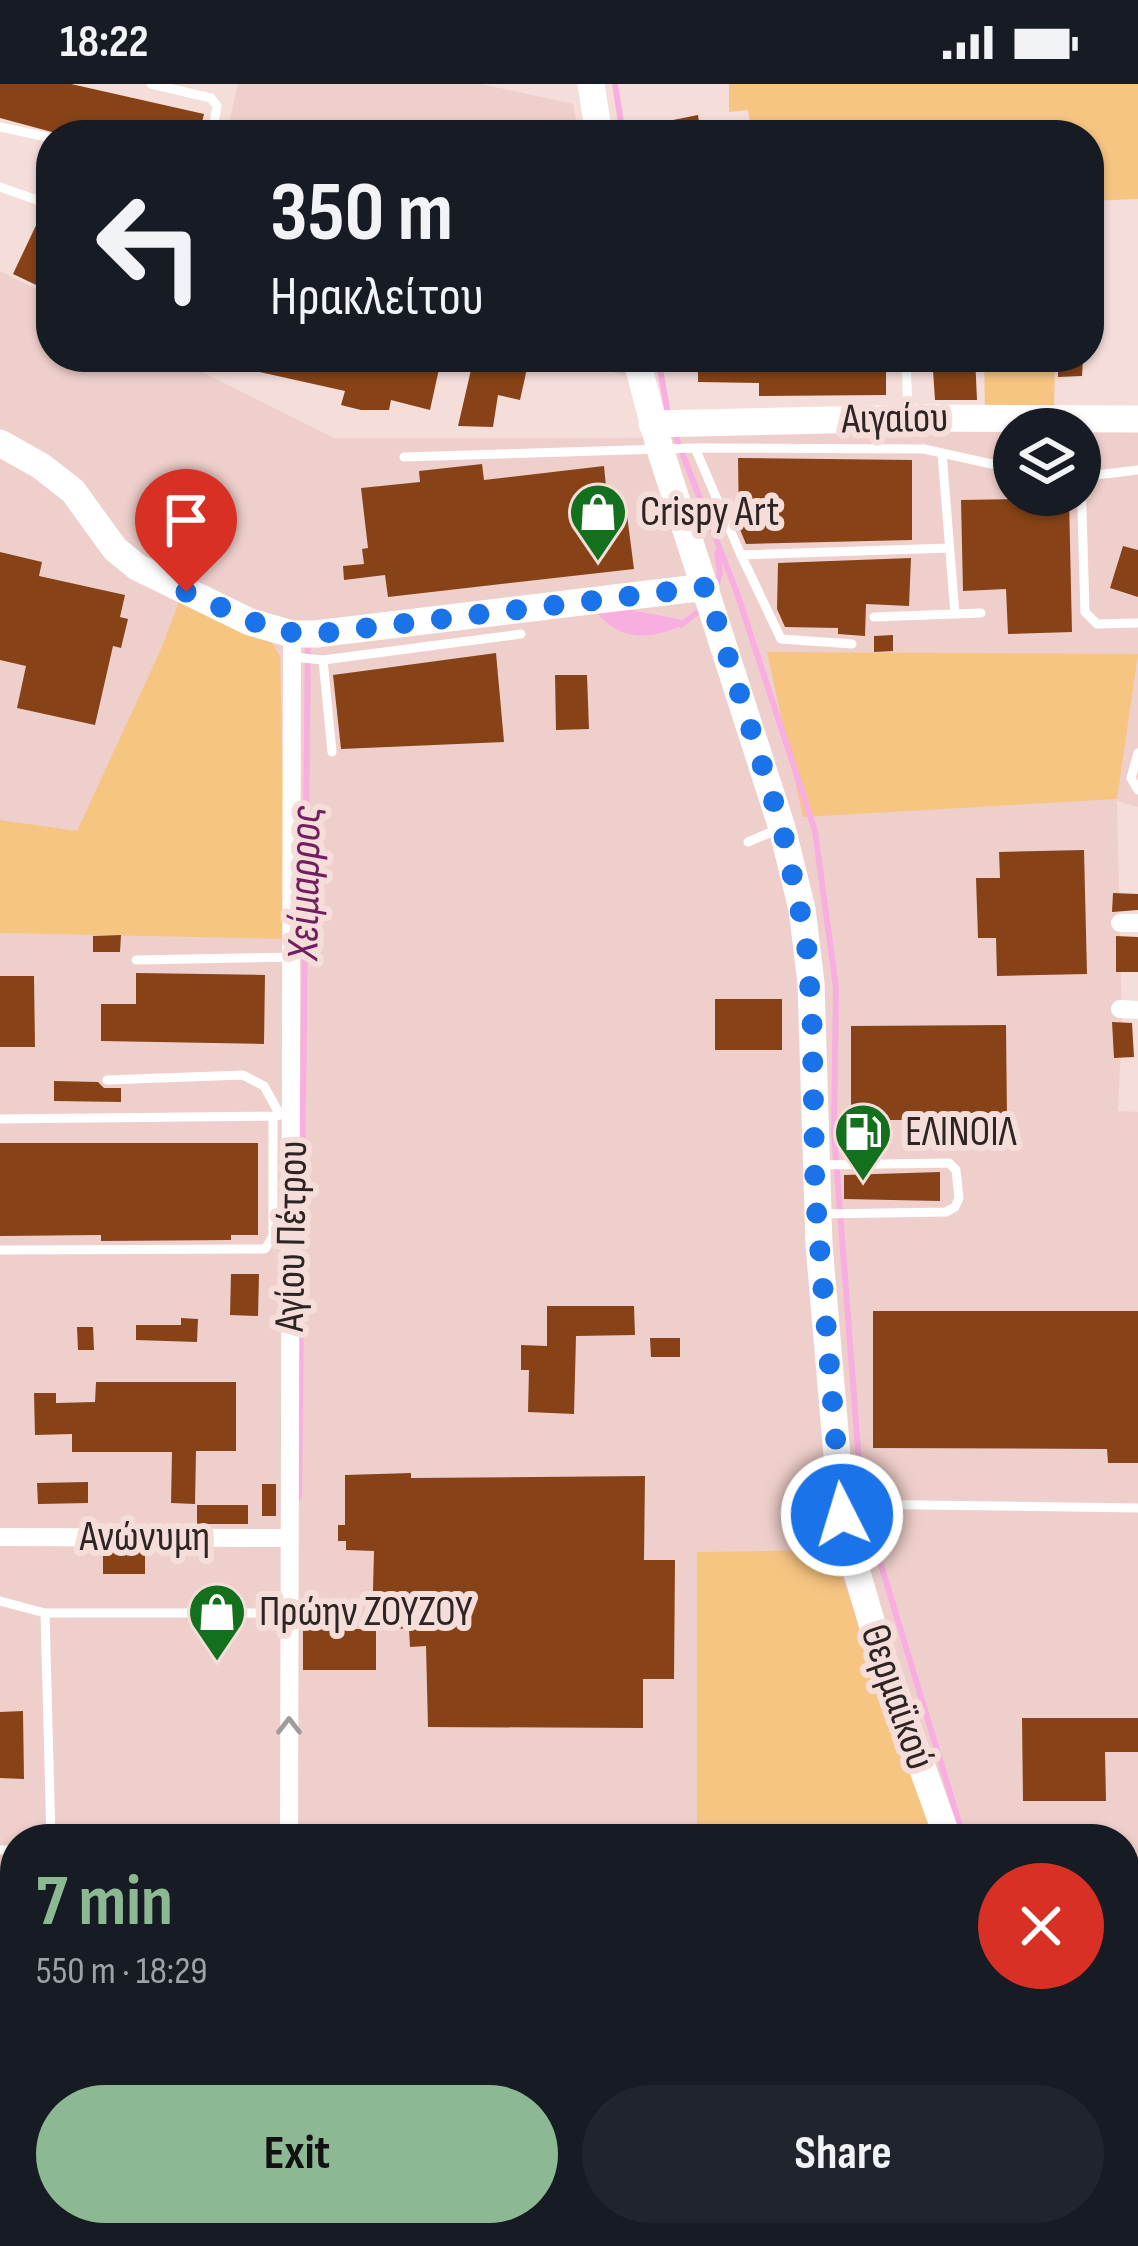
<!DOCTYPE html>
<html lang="en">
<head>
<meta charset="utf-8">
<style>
	body { margin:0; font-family:"Sofia Sans Condensed",sans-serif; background:#20242c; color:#f1f3f6; height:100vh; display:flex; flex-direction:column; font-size:45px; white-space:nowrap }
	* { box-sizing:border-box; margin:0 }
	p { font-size:39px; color:#9ea1a6 }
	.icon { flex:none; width:66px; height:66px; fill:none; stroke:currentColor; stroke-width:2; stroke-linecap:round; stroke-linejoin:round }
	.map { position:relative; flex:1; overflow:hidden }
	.details { position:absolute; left:0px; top:1740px; width:1140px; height:423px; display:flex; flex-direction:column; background:#171b24; border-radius:48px 48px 0 0; box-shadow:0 3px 9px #0004 }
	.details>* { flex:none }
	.guide { position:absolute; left:36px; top:36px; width:1068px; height:252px; border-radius:48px; box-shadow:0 3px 9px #0004; background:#171b24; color:#f1f3f6; overflow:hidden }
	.tools { position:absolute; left:993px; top:324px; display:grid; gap:24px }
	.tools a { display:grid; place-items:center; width:108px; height:108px; border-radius:50%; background:#171b24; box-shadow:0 3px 9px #0004; font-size:60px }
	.pin { position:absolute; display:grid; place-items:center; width:102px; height:102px; color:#fff; margin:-123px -51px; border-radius:50% 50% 50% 0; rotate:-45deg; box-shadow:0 0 12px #0007 }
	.pin .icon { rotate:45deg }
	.me { position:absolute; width:132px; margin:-66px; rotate:355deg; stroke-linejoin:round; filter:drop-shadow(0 0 9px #0008) }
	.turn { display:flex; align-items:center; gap:42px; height:252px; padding:0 36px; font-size:54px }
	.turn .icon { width:156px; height:156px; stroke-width:2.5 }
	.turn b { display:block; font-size:84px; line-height:102px }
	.round { display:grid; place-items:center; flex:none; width:126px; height:126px; border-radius:63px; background:#20242c }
	.headline { display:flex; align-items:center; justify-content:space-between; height:204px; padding:0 36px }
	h1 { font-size:72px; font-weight:700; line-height:90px; color:#8db894 }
	.action { display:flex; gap:24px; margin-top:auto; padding:24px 36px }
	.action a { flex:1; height:138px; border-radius:72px; background:#8db894; color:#111; font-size:48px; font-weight:700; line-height:138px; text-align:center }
	.action a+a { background:#20242c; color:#f1f3f6 }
	.status { display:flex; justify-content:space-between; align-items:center; height:84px; padding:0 60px; background:#171b24; direction:ltr }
	.status svg { height:33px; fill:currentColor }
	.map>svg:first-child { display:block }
</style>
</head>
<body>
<div class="status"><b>18:22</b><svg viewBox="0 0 49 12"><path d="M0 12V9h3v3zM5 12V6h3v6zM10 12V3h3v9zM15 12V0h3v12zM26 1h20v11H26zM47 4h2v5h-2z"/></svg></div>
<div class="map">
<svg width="1138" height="2162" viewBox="0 0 1138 2162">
	<rect width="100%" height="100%" fill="#f5ddda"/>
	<!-- built -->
	<path fill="#efcfcb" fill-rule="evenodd" d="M238,0H481L573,20L579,51H226Z
		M0,187L51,212V273H172L334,354H626L1138,337V723L1117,717L1122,941L1118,1027L1138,1028V1840H1125V1755H15V2148H1001L1002,2162H0ZM1014,345H1080V411H1014Z
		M543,273H622L625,291Z
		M1138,2150V2162H1029L1027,2153Z"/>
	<!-- green -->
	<path fill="#f7c582" d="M729,0H1138V115L1089,117V51H733L731,43L750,38L748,26L729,28Z
		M984,273H1055L1054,327H985Z
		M179,518L270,556L280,572L287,855L0,849V736L77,747L161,565Z
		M767,568L1138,570L1117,715L803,733Z
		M833,1466L934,1755L745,1748L744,1755H697V1468Z
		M15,1790V1913H0V1791Z
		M1125,1832H1138V2121H1125Z
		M0,2153L278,2154V2162H0Z"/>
	<!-- water -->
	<path fill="#f9aee1" d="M619,524L679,535L686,539C656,556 618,559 596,527Z"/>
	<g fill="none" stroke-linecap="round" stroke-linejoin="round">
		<!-- stream -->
		<path stroke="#f9aee1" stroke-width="6" d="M615,0L623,51
			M658,273L668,330
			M674,348L737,509L815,747L836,904L834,1048L862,1418L964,1755
			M716,503L720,489L717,469
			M681,541L703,524
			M299,1413L308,556
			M1040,2148V2162"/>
	</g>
	<!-- building -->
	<path fill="#874317" d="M0,0H71L204,30L199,51H63L0,34Z
		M698,31L701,51H675L673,36Z
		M39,135L51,141V208L13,190Z
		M220,273H386L439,285L430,326L391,316L389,326H361L341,321L345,307L219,279Z
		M474,273L528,280L520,316L498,311L493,343L458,342Z
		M698,273H886V311L759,312V299L698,298Z
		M940,273H975L977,316H935L933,286H940Z
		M1058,273H1083L1082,292L1058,293Z
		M738,374L912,376V456L746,460L739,443Z
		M482,380L484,396L604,382L609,433L627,431L634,485L388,513L385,491L344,496L343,482L364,480L362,465L368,464L361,404L420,398L419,387Z
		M1069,414L1072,548L1008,550L1006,505L963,507L961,416Z
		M1123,462L1138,466V513L1110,504Z
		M0,468L42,478L39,492L125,511L120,533L128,535L121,564L113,562L95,641L17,624L26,582L0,576Z
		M911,474L909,522L866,520L865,552L838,550V544L785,543L777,525L778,479Z
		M893,551V567L874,568V552Z
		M496,569L504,658L341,665L333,591Z
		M555,591H587L589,645L556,646Z
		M1084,766L1087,890L997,892L996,854H978L976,794H1000L999,768Z
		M1113,809L1138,810V826L1112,828Z
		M121,851L120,868H93V852Z
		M1116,852L1138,853V888H1116Z
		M136,889L265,891L264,960L101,957V920H136Z
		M0,892H34L35,963H0Z
		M715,915H782V966H715Z
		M1112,938L1132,939L1134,973L1114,974Z
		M1006,941L1007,1036H851V942Z
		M54,997L98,998L104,1004H121V1018L54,1017Z
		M0,1059H258V1151H231V1156L101,1157V1151L0,1152Z
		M940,1088V1117L844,1115V1091Z
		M231,1190H259L258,1232L230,1231Z
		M547,1222H634L635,1251L576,1252L574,1330L528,1328L529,1286H521V1261L547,1262Z
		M873,1227H1138V1379H1108L1107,1365L873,1364Z
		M181,1234L198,1235L197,1258L136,1256V1241H181Z
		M77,1243H93L94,1266H78Z
		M650,1254H680V1273H651Z
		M96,1298H236V1367H196L195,1420L171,1419L172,1368H72V1350L35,1351L34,1309H56V1319L95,1318Z
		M411,1389V1394L645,1392L644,1476H675L674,1595H643V1644L428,1643L426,1562L410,1563L409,1545L372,1543L374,1467L346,1466V1457H338V1441H345V1391Z
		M88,1398V1419L38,1420L37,1399Z
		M262,1400H276V1432H262Z
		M197,1421H248V1440H197Z
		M103,1467H145V1490H103Z
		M303,1545H376V1586H303Z
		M23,1627L24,1695L0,1694V1628Z
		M1022,1634H1138V1668H1105L1106,1717H1023Z
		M0,1921H15V1960H0Z
		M2,2066H15V2139L0,2138Z
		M736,2148H944V2162H736Z"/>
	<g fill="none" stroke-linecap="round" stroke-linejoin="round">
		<!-- path -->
		<path stroke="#b5a19f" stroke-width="3" stroke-dasharray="6 9" stroke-linecap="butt" d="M1125,1856H1138
			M0,1882L15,1877"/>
		<!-- lane -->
		<path stroke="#fff" stroke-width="9" d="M151,0L211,14L217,22L212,51
			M0,43L51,54
			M0,103L51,121
			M906,273L908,329
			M695,364L741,471L949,464
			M942,369L955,530
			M404,373L695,364L924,365L1014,385
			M1080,393L1138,386
			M1081,393L1085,528L1097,540L1138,539
			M741,471L781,555L852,560
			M874,533L981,529
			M292,573L323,576L332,668
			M323,576L521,550
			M1138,669L1131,694L1138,706
			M748,758L776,746
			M136,876L293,873
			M107,996L243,991L264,1002L280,1031
			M0,1035L277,1032
			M819,1081L949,1079L956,1086L959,1114L955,1123L946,1128L822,1130
			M0,1166L265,1165L273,1152V1034
			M846,1420L1138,1424
			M0,1517L45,1529H290
			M45,1529L51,1755
			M0,1766H15"/>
		<!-- street -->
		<path stroke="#fff" stroke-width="18" d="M1120,839H1138
			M1120,925L1138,926
			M0,1453L290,1454
			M289,1755L292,550
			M0,1973H15
			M0,2038H15
			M291,2148V2162"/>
		<!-- secondary -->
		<path stroke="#fff" stroke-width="27" d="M591,0L599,51
			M636,273L660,365L782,744L802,825L811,899L819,1161L843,1441L880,1567L948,1755
			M652,340L922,334L1138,335
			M0,359L41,382L73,407L115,465L137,483L250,538L292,550H316L706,503
			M1125,2140H1138
			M1021,2148L1023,2162"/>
	</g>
	<!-- one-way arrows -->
	<defs><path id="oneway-chevron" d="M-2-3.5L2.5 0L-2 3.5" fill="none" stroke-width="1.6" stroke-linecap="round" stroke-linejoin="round" transform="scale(3)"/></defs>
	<use stroke="#a09c9c" href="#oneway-chevron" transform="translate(289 1642) rotate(-90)"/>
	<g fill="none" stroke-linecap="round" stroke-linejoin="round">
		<!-- route -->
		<path stroke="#1a73e8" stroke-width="21" stroke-dasharray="0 37.8" d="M186,508L275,547L316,550L706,503L782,744L806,854L812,934L815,1109L842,1431"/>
	</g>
	<!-- icons -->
	<defs>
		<g id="shop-pin" transform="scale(3)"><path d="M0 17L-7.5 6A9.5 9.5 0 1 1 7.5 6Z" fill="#13701d" stroke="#f5ddda"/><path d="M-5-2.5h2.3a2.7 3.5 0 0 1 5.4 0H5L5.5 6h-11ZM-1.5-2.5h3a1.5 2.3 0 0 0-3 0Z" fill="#fff"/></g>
		<g id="fuel-pin" transform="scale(3)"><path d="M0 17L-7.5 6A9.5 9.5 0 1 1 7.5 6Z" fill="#13701d" stroke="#f5ddda"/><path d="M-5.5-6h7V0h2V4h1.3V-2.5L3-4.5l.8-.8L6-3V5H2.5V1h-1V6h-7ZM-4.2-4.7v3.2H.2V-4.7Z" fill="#fff"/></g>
	</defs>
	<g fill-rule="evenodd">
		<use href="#shop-pin" x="598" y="428"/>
		<use href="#fuel-pin" x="863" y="1048"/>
		<use href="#shop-pin" x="217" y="1528"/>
	</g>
	<g text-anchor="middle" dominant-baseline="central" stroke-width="12" stroke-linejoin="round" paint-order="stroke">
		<!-- street labels -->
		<g font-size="42" fill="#2d2423" stroke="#f5ddda">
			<text transform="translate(895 335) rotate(-1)">Αιγαίου</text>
			<text transform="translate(292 1152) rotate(-89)">Αγίου Πέτρου</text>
			<text x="145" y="1453">Ανώνυμη</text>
			<text transform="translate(897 1613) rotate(71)">Θερμαϊκού</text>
		</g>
		<!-- poi labels -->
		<g font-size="42" fill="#2d2423" stroke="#f5ddda" text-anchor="start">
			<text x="640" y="428">Crispy Art</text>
			<text x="905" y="1048">ΕΛΙΝΟΙΛ</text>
			<text x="259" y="1528">Πρώην ΖΟΥΖΟΥ</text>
		</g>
		<!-- water labels -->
		<g font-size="45" font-style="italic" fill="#731f5f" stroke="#f5ddda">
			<text transform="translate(305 799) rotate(-89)">Χείμαρρος</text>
		</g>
	</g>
</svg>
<div class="tools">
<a><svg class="icon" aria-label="layers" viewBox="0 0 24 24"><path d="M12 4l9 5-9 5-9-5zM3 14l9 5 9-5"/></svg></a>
</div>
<div class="pin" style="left:186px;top:508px;background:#d93025"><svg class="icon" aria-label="arrive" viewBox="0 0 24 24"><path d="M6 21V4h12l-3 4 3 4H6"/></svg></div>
<svg class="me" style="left:842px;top:1431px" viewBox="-20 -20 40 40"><circle r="17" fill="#1a73e8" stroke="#fff" stroke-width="3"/><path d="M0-11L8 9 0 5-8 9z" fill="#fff"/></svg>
<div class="guide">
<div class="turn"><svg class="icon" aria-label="left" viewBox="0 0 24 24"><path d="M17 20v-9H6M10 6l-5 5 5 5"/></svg><div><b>350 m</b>Ηρακλείτου</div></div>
</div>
<section class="details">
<div class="headline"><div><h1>7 min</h1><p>550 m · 18:29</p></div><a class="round" style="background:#d93025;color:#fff"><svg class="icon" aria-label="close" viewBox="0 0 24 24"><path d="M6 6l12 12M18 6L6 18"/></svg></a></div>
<div class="action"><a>Exit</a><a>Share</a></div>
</section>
</div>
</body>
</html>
